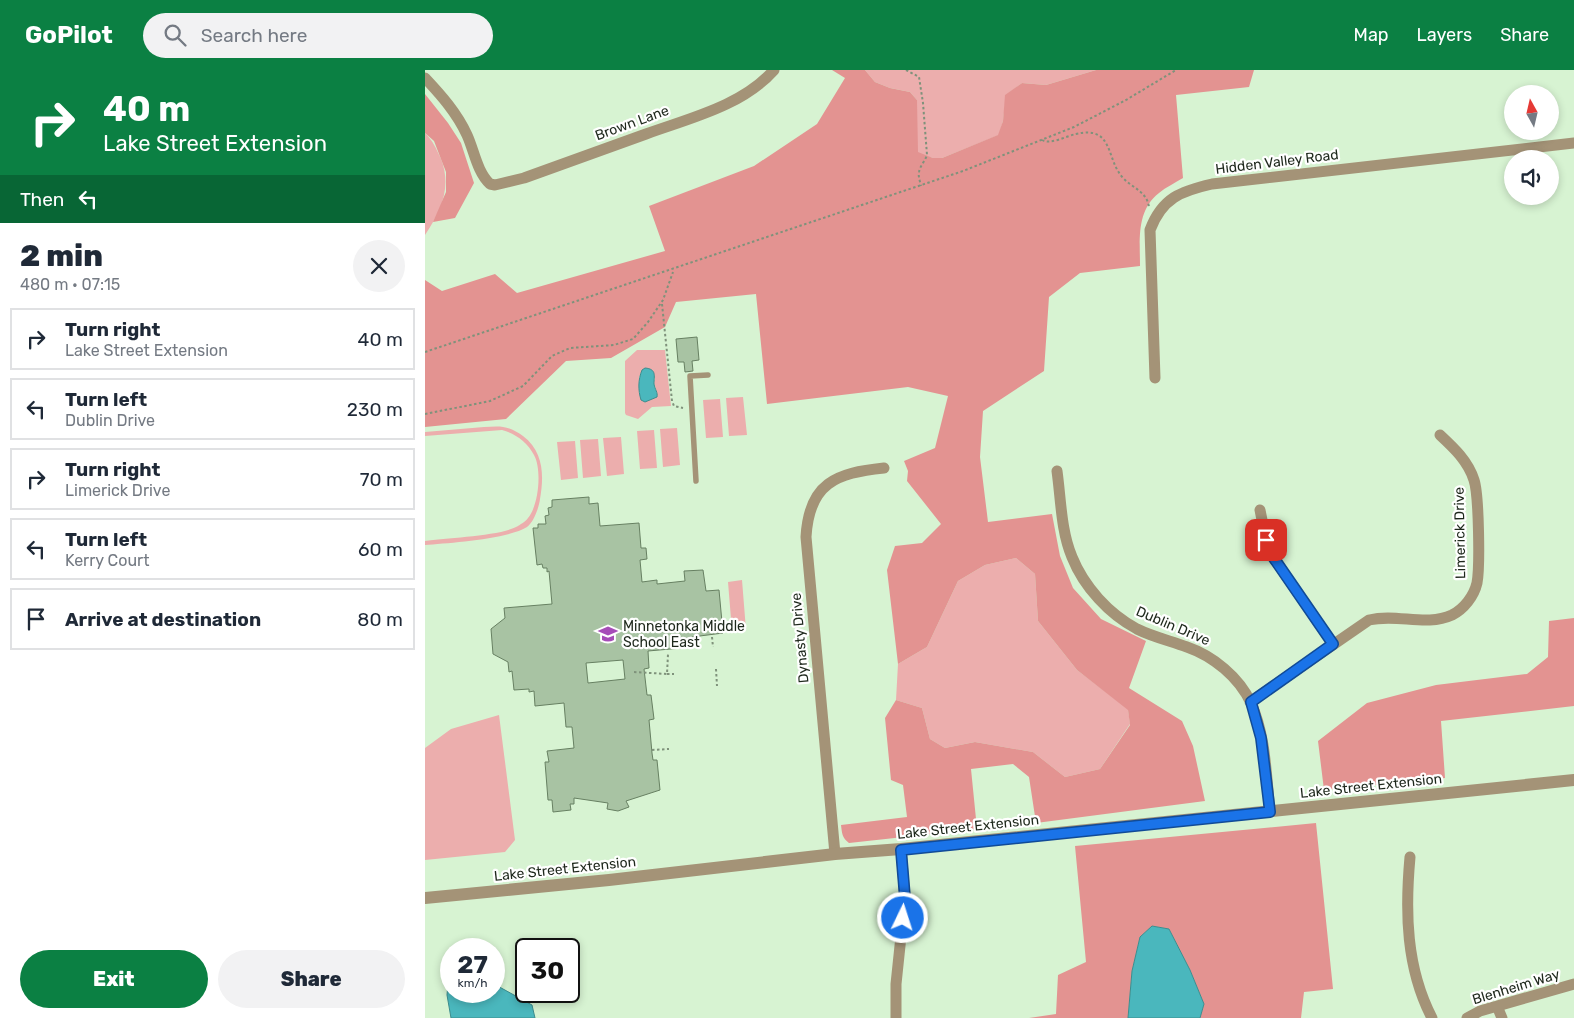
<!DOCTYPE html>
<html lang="en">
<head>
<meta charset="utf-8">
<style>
	body { margin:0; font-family:Rubik,sans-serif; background:#f2f2f3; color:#1f2937; height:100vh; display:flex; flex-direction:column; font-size:19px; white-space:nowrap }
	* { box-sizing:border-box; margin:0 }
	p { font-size:16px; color:#747a83 }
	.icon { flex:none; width:28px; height:28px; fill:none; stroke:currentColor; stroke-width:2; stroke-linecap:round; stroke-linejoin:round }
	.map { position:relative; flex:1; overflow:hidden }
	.sheet { display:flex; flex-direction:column; background:#fff; width:425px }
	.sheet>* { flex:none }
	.top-card { background:#0b8043; color:#fff; overflow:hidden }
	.needle { width:32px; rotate:352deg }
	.fabs { position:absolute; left:1079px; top:15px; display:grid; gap:10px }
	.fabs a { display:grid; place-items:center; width:55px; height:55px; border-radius:50%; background:#fff; box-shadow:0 2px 8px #0003; font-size:25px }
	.speed { position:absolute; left:15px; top:868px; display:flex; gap:10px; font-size:25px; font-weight:700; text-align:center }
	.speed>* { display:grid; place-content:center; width:65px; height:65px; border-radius:50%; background:#fff; box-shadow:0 2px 8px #0003; line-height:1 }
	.speed small { font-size:12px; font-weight:400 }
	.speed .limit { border:2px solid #111; border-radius:8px; background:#fff; color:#111 }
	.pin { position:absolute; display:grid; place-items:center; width:42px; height:42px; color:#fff; margin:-21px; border-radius:10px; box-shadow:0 2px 8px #0006 }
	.me { position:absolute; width:55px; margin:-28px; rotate:4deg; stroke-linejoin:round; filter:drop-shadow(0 0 4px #0008) }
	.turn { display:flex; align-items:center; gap:18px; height:105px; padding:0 20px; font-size:22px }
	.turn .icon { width:65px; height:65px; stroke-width:2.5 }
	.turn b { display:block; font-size:35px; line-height:42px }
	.then { display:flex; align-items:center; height:48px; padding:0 20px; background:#0003; gap:10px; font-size:19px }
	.round { display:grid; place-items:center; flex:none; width:52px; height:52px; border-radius:26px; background:#f2f2f3 }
	.headline { display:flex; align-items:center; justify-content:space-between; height:85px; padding:0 20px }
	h1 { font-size:30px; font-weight:800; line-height:38px }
	.primary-button { display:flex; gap:10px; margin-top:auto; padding:10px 20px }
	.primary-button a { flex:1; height:58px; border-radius:30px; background:#0b8043; color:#fff; font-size:20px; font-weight:800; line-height:58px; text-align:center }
	.primary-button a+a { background:#f2f2f3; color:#1f2937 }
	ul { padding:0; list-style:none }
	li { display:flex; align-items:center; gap:15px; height:62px; margin:0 10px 8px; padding:0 10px; border:2px solid #e0e1e3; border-radius:0px }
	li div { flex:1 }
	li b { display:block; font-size:19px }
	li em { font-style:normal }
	header { display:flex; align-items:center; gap:30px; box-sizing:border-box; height:70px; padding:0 25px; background:#0b8043; color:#fff }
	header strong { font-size:24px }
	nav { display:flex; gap:28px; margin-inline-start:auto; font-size:18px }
	.search { width:350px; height:45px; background:#f2f2f3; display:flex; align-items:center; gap:12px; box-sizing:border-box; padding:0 18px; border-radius:28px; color:#747a83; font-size:19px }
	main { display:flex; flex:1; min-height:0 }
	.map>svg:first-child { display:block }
</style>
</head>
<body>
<header>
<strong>GoPilot</strong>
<div class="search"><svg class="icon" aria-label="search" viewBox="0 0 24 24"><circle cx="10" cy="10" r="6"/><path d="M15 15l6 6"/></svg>Search here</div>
<nav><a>Map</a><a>Layers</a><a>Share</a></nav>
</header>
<main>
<section class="sheet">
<div class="top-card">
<div class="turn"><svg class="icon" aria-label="right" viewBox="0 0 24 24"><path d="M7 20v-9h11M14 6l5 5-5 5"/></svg><div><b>40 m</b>Lake Street Extension</div></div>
<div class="then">Then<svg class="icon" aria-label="left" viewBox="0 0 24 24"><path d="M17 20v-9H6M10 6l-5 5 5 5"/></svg></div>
</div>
<div class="headline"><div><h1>2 min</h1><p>480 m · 07:15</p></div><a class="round"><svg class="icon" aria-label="close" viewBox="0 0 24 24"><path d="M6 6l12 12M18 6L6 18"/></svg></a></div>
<ul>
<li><svg class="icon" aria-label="right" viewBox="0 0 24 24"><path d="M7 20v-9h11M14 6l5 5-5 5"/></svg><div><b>Turn right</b><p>Lake Street Extension</p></div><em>40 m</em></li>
<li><svg class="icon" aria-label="left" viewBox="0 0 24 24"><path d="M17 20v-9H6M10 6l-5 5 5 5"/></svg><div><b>Turn left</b><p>Dublin Drive</p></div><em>230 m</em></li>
<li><svg class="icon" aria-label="right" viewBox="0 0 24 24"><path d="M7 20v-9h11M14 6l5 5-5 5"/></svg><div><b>Turn right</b><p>Limerick Drive</p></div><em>70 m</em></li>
<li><svg class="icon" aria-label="left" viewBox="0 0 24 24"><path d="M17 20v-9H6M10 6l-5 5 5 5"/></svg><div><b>Turn left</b><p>Kerry Court</p></div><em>60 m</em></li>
<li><svg class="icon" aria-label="arrive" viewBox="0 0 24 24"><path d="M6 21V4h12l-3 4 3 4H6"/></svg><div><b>Arrive at destination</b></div><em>80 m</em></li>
</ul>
<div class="primary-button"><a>Exit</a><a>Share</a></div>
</section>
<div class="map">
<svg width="1149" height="948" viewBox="0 0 1149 948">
	<rect width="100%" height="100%" fill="#d7f3d2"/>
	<!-- green -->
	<path fill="#ecaead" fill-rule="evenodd" d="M440,0H671L621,15L597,13L581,25L578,51L574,65L517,88H508L492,83V30L485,22L465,18L450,12Z
		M0,63C8,71 11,78 16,89C27,117 16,141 0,165Z
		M212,280H240L246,336L227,337L213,349L201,345L200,343V291ZM217,300L230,307L229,313L232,323L214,324V308Z
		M318,327L322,365L304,366L301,328Z
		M295,329L298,367L281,368L278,330Z
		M59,357C65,357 72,356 78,357C86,358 92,362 98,366C119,382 119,406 115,429C114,437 109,452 102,457C83,469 24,473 0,475V471C21,468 74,466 91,457C95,455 101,451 103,448C114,435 117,399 109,385C102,372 91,364 77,360L0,366V362Z
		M252,358L255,395L238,397L235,359Z
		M229,360L232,398L215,399L212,361Z
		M196,367L199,404L182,406L178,368Z
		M173,369L176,406L158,408L155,370Z
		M150,371L153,408L136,410L132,372Z
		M591,488L610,504L613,551L652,600L703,639L705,654L675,699L640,707L608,682L550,672L520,678L505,669L497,638L471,630L473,594L502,577L533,511L560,495Z
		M317,510L321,560L307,561L303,512Z
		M74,645L90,770L80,782L0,790V678L26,659Z"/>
	<!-- forest -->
	<path fill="#e39391" d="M407,0H440L450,12L465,18L485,22L492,30L493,82L508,88H517L573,65L578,51L580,25L597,13L621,15L671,0H829L824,17L751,25L758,108C750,113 741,117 734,123C711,141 715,170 715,196L655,203L624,227L619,301L558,341L555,387L563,452L627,444L635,486L648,518L676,549L721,571L704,618L757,651L768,676L780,731L611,753L604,707L588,694L546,699L552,759L424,773C417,768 417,763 416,755L482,747L478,715L466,710L460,648L471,630L497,638L505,669L520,678L550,672L608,682L640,707L675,699L705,655L703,640L652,600L613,551L610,504L591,488L560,495L533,511L502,577L473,594L462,500L470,476L497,473L516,454L482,411L483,401L479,391L510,378L523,326L483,317L342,334L331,224L251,232L240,257L186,288L141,291L81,349L0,357V210L17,221L70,204L92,223L240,181L224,136L329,96L392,54L420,8Z
		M0,24L23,53L36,73L49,113L30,148L8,152L21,122V102L9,71L0,63Z
		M1149,548V636L1016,651L1020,708L899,720L893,671L942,633L1011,615L1102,604L1123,587L1124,551Z
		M891,753L908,919L879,922L876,948H775L779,934L765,900L744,859L727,856L715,867L707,901L703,948H604L631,944L633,905L661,892L650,776Z"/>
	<!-- water -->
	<path fill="#4ab7bd" stroke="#3d8c8d" d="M220,298C232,299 229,306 229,314C230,320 233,322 232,327L220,332L216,330C213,320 213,310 217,300Z
		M727,856L744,859L765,900L779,934L775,948H703L707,901L715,867Z
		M26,911V921H69V914L107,935L110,948H26L22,925L23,913Z"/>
	<!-- building -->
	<path fill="#a8c3a3" stroke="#678062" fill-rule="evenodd" d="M272,267L274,290L267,291L268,301L260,302L259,292H253L251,269Z
		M164,427V434L173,433L175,456L214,453L216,478H221L222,489L215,490L217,512L232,510V514L260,511L259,501L278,500L281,521L294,520L298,563L267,567L268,577L223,581L224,598L219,599L222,625H226L229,649L224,650L227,683L228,690H232L235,720L201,731L204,737L193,741L182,739L183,733L149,728V734H145L146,740L128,742L127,730H123L120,692H124L122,681L149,678L147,657H141L139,633L110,636L109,621L104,622V619L89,620L87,601L84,602L83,592L68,584L66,559L80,548L79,538L127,534L124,501L122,502V498H118L117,494L112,495L108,458H113V454H121L120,446L124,445L123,438L127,437V430ZM198,590L200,609L163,613L161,593Z"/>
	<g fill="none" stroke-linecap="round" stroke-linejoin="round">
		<!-- path -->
		<path stroke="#7f927b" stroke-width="2" stroke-dasharray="2.5 2.5" stroke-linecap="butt" d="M481,0L494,7L498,33L502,85C500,91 495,96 494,102C493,106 495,111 496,116
			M617,70C626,75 641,66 651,64C690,55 680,90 699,109C708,118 722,122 724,137
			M237,234L247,331L249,336L258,338
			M0,282L538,101L649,57L701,30L751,0
			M0,344L65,331L98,316L127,286L145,278L189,275L208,269L223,252L238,230L248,202
			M287,567L288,577
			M291,599L292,616
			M209,602L242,604L243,584
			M242,604H249
			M227,680L244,679"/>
		<!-- service -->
		<path stroke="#a49377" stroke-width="5.5" d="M271,411L265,306L283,305"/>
		<!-- minor -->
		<path stroke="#a49377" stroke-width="11" d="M0,8C16,25 32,43 42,65C49,80 52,102 65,114L70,115L99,108C140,93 180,79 221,64C265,48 317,36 349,0
			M730,308L725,160C737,128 756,121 787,114L1149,73
			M632,401C636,430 636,461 647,487C659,517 684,544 712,559C728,567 746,571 762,577C788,586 814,607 826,633C841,666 841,706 845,741
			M835,440L841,470L846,484L908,574
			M825,632L944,550C972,543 1001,557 1027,545C1039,539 1049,526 1052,513C1055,497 1054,425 1049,410C1043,391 1029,378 1015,365
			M410,784L381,467C384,413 411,403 459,398
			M985,787C980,842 981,898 1007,948
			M1072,936L1077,948
			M471,948V914L480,828L476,779
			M1042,948L1055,941L1149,914"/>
		<!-- tertiary -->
		<path stroke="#a49377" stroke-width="12" d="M0,828L184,810L410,784L476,779L1149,710"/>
	</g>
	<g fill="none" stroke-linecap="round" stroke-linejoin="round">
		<!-- route casing -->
		<g stroke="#114b97" stroke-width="12">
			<path id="route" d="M478,848L480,828L476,780L845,742L836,668L826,632L908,574L846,484L841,470"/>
		</g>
		<!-- route -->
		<use href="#route" stroke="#1a73e8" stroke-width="9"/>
	</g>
	<!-- icons -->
	<defs>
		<g id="school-bare" transform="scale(1.5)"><path d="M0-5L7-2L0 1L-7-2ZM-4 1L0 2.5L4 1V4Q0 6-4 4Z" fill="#a64cb8" stroke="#fff" stroke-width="2.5" paint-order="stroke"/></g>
	</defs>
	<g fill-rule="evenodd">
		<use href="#school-bare" x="183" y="564"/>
	</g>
	<g text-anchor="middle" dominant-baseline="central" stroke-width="4.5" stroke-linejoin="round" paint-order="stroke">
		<!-- street labels -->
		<g font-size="14" fill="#1e281c" stroke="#fff">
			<text transform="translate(207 53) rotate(-20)">Brown Lane</text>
			<text transform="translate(852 92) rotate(-7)">Hidden Valley Road</text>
			<text transform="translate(1035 463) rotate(-91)">Limerick Drive</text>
			<text transform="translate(748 556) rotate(23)">Dublin Drive</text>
			<text transform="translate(375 568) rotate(-95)">Dynasty Drive</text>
			<text transform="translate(946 716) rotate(-6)">Lake Street Extension</text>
			<text transform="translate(543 757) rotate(-6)">Lake Street Extension</text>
			<text transform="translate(140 799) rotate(-6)">Lake Street Extension</text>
			<text transform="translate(1091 917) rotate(-17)">Blenheim Way</text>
		</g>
		<!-- poi labels -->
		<g font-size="14" fill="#1e281c" stroke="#fff" text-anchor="start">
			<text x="198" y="556">Minnetonka Middle<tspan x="198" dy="16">School East</tspan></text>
		</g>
	</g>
</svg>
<div class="fabs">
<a><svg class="needle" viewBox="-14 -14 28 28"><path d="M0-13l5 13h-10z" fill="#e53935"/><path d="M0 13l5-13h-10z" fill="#747a83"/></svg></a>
<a><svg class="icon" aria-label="sound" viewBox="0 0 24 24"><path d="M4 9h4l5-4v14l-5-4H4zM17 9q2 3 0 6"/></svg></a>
</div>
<div class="speed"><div>27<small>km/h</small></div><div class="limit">30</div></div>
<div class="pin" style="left:841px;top:470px;background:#d93025"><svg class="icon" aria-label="arrive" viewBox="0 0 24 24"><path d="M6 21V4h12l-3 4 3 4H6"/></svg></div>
<svg class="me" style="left:478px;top:848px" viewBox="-20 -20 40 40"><circle r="17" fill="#1a73e8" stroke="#fff" stroke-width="3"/><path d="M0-11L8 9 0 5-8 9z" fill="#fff"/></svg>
</div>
</main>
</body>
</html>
